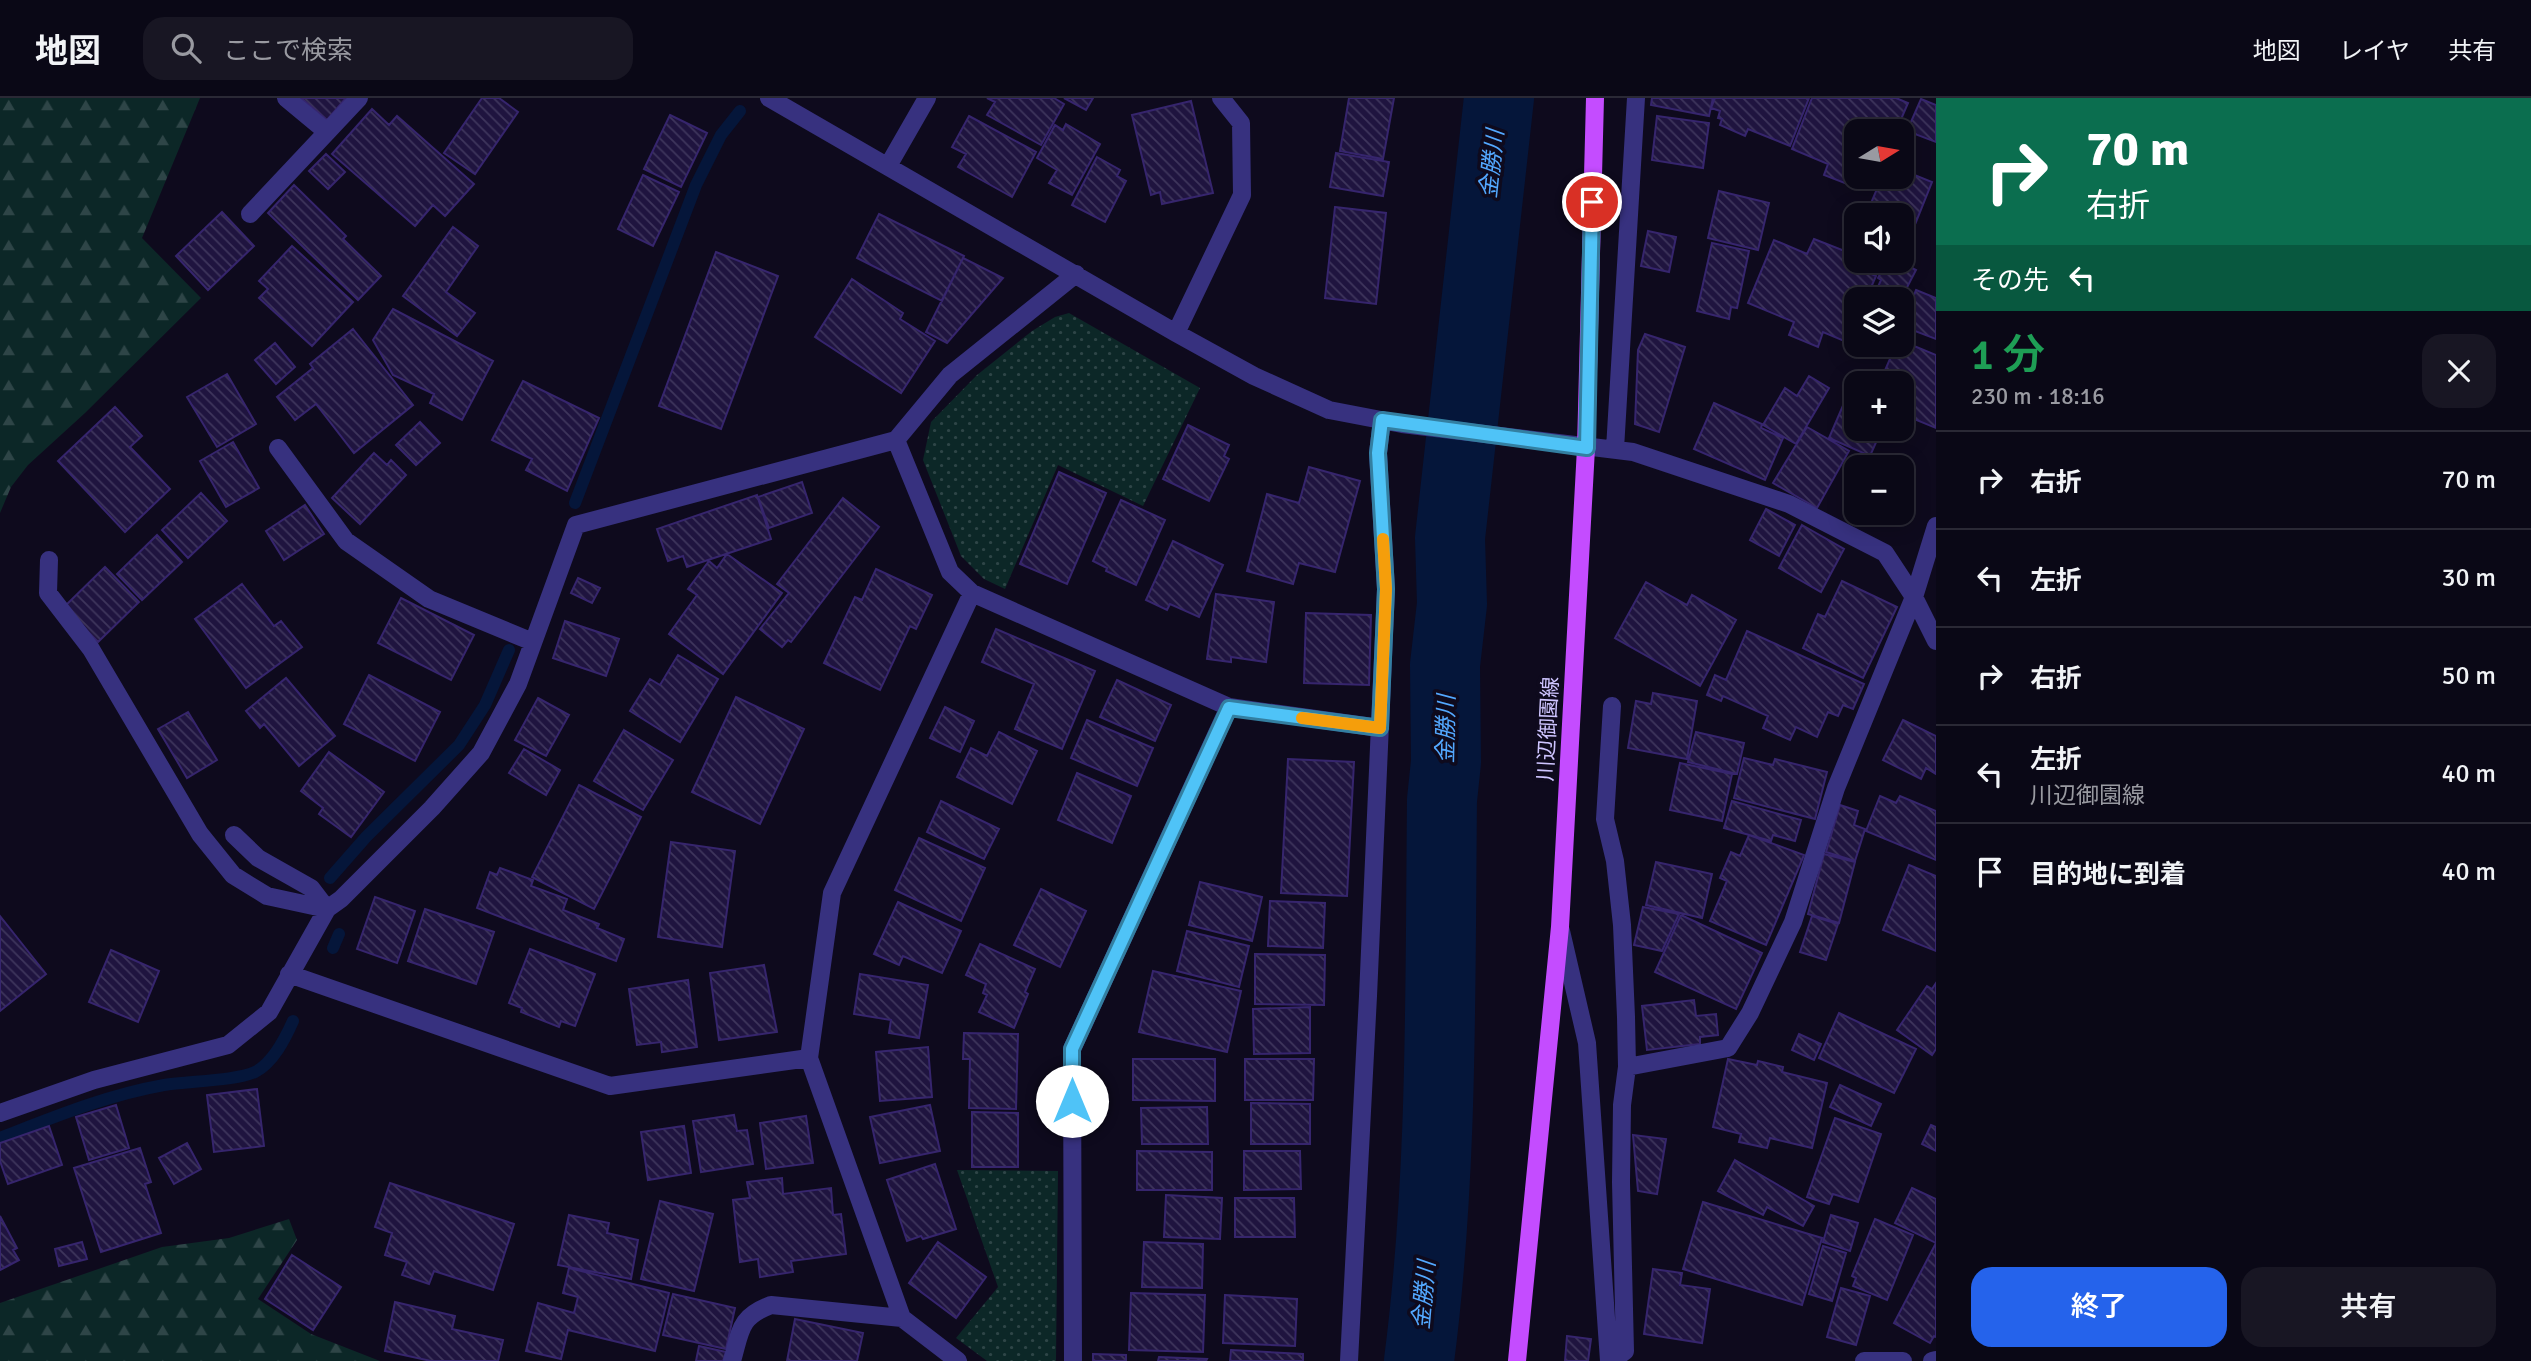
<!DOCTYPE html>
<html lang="ja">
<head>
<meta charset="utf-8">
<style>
	body { margin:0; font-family:Signika,"Noto Sans JP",sans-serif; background:#181623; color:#f1f3f6; height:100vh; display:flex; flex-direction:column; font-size:26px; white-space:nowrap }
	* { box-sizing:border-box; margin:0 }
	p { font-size:23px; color:#999aa1 }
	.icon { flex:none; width:38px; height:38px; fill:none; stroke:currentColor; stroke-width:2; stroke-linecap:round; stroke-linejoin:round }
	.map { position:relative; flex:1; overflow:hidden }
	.side { display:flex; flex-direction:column; background:#0a0816; width:595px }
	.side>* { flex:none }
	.guide { background:#0b6e4f; color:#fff; overflow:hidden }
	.needle { width:46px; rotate:79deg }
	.tools { position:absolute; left:1844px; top:21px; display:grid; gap:14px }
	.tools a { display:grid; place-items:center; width:70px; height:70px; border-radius:14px; background:#0a0816; box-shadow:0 4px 18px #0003,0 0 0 2px #2a2935; font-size:35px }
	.pin { position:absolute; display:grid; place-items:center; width:60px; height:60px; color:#fff; margin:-30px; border:4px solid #fff; border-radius:50%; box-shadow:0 2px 7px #0007 }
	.me { position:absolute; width:77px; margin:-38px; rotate:0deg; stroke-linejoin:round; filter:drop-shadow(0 0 5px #0008) }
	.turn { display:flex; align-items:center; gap:24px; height:147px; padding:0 35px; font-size:32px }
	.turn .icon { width:91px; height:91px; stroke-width:2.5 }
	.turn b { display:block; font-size:49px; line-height:60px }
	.then { display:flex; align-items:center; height:66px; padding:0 35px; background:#0003; gap:14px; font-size:26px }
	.round { display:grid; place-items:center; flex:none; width:74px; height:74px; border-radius:21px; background:#181623 }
	.headline { display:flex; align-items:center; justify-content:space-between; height:119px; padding:0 35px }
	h1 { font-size:42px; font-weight:600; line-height:52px; color:#1e9e55 }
	.action { display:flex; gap:14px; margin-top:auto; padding:14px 35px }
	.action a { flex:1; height:80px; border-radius:21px; background:#2563eb; color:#fff; font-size:28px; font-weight:600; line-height:80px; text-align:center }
	.action a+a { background:#181623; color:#f1f3f6 }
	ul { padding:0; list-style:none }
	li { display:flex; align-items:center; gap:21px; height:98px; padding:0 35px; border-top:2px solid #2a2935 }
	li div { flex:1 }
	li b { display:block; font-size:26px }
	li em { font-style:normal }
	header { display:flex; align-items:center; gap:42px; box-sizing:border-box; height:98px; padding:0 35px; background:#0a0816; border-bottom:2px solid #2a2935 }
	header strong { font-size:33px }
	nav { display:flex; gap:38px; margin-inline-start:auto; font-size:24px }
	.search { width:490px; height:63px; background:#181623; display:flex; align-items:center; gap:18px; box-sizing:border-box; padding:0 24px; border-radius:21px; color:#999aa1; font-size:26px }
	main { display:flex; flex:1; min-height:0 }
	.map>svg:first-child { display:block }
</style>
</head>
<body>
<header>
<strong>地図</strong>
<div class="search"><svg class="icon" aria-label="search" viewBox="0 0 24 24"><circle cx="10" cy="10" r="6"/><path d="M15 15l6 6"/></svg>ここで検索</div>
<nav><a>地図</a><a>レイヤ</a><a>共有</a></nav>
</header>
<main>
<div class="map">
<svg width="1936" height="1263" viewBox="0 0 1936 1263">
	<defs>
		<pattern id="grass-dots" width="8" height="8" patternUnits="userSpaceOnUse" patternTransform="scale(1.75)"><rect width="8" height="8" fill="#0c2727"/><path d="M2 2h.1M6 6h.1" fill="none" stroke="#2e4547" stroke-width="1.8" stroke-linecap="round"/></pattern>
		<pattern id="forest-firs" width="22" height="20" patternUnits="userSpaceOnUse" patternTransform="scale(1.75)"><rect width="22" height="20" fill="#0c2727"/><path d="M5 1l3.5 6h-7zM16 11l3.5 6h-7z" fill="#2e4547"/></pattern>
		<pattern id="building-back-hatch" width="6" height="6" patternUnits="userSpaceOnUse" patternTransform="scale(1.75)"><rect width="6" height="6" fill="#1f143f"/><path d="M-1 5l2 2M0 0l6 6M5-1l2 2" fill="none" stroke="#3e355c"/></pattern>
	</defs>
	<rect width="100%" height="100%" fill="#0e0a1d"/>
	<!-- grass -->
	<path fill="url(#grass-dots)" d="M1069,215L1200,290L1143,408L1058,367L1005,491L984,481L961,458L923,362L931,324L977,277L1032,233L1055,219Z
		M957,1072L1058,1073L1056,1263H987L956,1240L998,1189Z"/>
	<!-- forest -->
	<path fill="url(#forest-firs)" d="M0,0H200L142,140L201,200L85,315L28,367L11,389L0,415Z
		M289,1121L297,1142L258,1201L311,1236L380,1263H0V1205L162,1149L229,1140Z"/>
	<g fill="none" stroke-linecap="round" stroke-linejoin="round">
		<!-- stream -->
		<path stroke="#05163a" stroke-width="12" d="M575,405L696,87L721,37L740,13
			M330,780L366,739L459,647L485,607L509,552
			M333,850L339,836
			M0,1040C54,1019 107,997 164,987C187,983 236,983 255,974C273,965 285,941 293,923"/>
		<!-- river -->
		<path stroke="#05163a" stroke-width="70" d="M1419,1263C1443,1078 1440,889 1442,702L1446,664L1445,567L1452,506L1450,440L1499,0"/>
	</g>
	<!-- building -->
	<path fill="url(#building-back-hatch)" stroke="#36256d" stroke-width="2" d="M301,0H346L327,22Z
		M482,0H499L518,14L475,76L444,55Z
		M987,0H1054L1064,6L1041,47L987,17L995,4Z
		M1064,0H1093L1086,12Z
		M1349,0H1394L1383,61L1340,53Z
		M1652,0H1713L1709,18L1651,7Z
		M1715,0H1809L1790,48L1748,31L1745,38L1720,27L1722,21L1718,20L1720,13L1711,10Z
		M1812,0H1896L1908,5L1896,33H1857V79H1859L1855,89L1824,77L1828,66L1792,51Z
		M1921,1L1936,7V44L1907,33Z
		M1191,3L1213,95L1162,106L1160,94L1151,97L1132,17Z
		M372,11L389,27L397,18L474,86L445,118L433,107L415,128L332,56Z
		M670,17L707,35L681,89L644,71Z
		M969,18L1036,54L1012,99L958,69L966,56L952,49Z
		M1657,18L1709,25L1703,70L1652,62Z
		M1066,26L1100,46L1072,97L1049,85L1057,72L1037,60L1055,27L1063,32Z
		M1336,55L1389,64L1383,98L1330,89Z
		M326,56L345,74L328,91L309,73Z
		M1097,59L1120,72L1117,78L1126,83L1105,124L1072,107Z
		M1902,72L1932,84L1902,159V117H1866L1882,79H1902Z
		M643,77L679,94L653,148L618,131Z
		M294,87L346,138L343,141L381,178L358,202L268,115Z
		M1719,93L1769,105L1758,152L1708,140Z
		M1335,109L1386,115L1376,206L1325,200Z
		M222,114L254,148L208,192L176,158Z
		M879,116L964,158L942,203L857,160Z
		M453,129L478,148L446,194L475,215L457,238L403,198Z
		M1648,133L1676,139L1669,174L1641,168Z
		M1814,141L1855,157L1851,167L1876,178L1866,201H1857V225L1849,245L1823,234L1818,249L1789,237L1794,224L1748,205L1774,142L1807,156Z
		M1712,145L1749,153L1737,210L1731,209L1729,221L1697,213Z
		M292,148L353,204L312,248L259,200L268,191L259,183Z
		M716,154L778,178L721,331L659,308Z
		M963,160L1003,180L947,245L926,234Z
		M1887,163H1898L1916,172L1901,201H1896L1877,191L1881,182L1878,180Z
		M852,181L903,215L900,221L935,243L901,295L815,239Z
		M1916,192L1936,200V241L1902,228V212L1906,203L1911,205Z
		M393,211L493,263L462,322L430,305L434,296L393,277L373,242Z
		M353,231L413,307L354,355L316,306L295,322L277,299L313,270L310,266Z
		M1645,236L1685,249L1659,334L1635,326L1638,252Z
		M1902,243L1936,257V330L1902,316V285H1857V331H1882L1870,358L1829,340L1857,275L1880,284L1896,247H1902Z
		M275,245L295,269L276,286L255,262Z
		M227,276L256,326L217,349L187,299Z
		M1809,278L1829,290L1796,346L1763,327L1785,290L1797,298Z
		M523,283L599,320L567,393L526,372L532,361L492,342Z
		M1714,305L1762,326L1761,330L1783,340L1765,382L1694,351Z
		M115,309L142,338L130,349L170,391L125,434L58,363Z
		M420,324L440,345L416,367L396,347Z
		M1188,327L1229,347L1224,358L1229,361L1209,403L1163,381Z
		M1807,329L1849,353L1817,410L1773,385Z
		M233,344L259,390L226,409L200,363Z
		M374,355L387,367L391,362L406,377L360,426L332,400Z
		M1309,369L1360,383L1335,474L1299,465L1293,486L1247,473L1267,396L1299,405Z
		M1059,374L1106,395L1067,486L1020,466Z
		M802,384L812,415L769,430L758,399Z
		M201,395L227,423L188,460L162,432Z
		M757,397L771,441L687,469L683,458L668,463L657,431Z
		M843,400L879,429L791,544L788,542L782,549L760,531L789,495L777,486Z
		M1121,402L1165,422L1136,487L1106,473L1107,470L1093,463Z
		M305,407L324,436L284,462L266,433Z
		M1766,411L1795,427L1779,458L1750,442Z
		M1802,427L1844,451L1821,494L1779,470Z
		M157,437L182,464L142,502L117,476Z
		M1173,443L1223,467L1199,519L1170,506L1167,512L1146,502Z
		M727,456L782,495L723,576L669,536L697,497L688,491L709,463L717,470Z
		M105,469L139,504L98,544L64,509Z
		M876,471L932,497L916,531L910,528L880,592L824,565L855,499L862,502Z
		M578,480L600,490L592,505L571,495Z
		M1842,483L1897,509L1863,580L1803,550L1818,516L1825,519Z
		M1646,484L1687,507L1692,497L1736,522L1700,588L1615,540Z
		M242,486L274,528L281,523L302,549L246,590L195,521Z
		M1216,496L1274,504L1266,564L1231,559V564L1207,561Z
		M401,500L474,537L451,582L378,545Z
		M1306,515L1371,517L1369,587L1304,585Z
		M565,523L619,541L606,578L553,560Z
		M996,531L1095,573L1062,651L1015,631L1034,586L982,564Z
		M1747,533L1864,586L1853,611L1843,607L1838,618L1828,614L1817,639L1796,629L1790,642L1763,630L1768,618L1723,598L1721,603L1707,597L1715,577L1726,582Z
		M678,557L718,581L680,644L630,613L650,581L660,587Z
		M369,577L440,614L415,663L344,626Z
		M286,580L335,638L299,668L264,626L260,630L246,613Z
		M1117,582L1171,607L1155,643L1100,619Z
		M1653,595L1697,603L1687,661L1628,650L1636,603L1651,606Z
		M736,599L804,631L760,726L692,694Z
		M538,600L569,617L546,658L515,642Z
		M945,609L974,623L960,654L930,640Z
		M188,614L217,662L187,680L158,631Z
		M1087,622L1153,650L1137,688L1071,660Z
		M1903,622L1936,638V676L1926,670L1921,681L1883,662Z
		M624,632L673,662L643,712L594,683Z
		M999,634L1037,653L1012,706L957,679L971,650L987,658Z
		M1696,634L1744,645L1737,676L1688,664Z
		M524,651L560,672L546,697L509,675Z
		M329,654L384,694L351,739L319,716L323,710L301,693Z
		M1744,660L1773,667L1775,661L1827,674L1815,721L1734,700Z
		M1288,661L1354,664L1347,798L1281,795Z
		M1680,665L1732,676L1722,723L1670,712Z
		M1077,675L1131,698L1112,745L1058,722Z
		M579,687L641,719L594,811L532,779Z
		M1880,698L1896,705L1900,698L1936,713V762L1866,733Z
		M941,703L999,731L984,761L927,734Z
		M1732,703L1801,722L1795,743L1773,737L1771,743L1724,730Z
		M1840,707L1858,713L1854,727L1865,731L1855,763L1826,754Z
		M1749,737L1804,757L1766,847L1710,823L1727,783L1720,780L1731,754L1740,758Z
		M919,740L985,770L961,823L895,792Z
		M671,744L735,753L722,849L658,839Z
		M1824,756L1855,764L1839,825L1808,816Z
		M1656,764L1712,776L1702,820L1646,807Z
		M1909,767L1936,778V853L1883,832Z
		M500,770L533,782L531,788L567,801L563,812L599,826L597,830L624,841L616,863L477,810L490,774L497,777Z
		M1200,784L1262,799L1252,843L1189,827Z
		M1041,791L1086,813L1060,869L1014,847Z
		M375,799L415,813L397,865L357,851Z
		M1270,803L1325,805L1323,850L1268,848Z
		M898,804L961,833L942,875L903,858L899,867L874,856Z
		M1643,809L1679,816L1662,853L1634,847Z
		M425,811L494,834L476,886L408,863Z
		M1681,817L1762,855L1736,911L1655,874Z
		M0,818L46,876L0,913Z
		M1812,818L1838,826L1826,862L1800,854Z
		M1187,833L1249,848L1239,889L1177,873Z
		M980,846L1035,871L1025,894L1028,896L1014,930L979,914L987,897L983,895L986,886L966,877Z
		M530,851L595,876L575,928L561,923L559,929L521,914L522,910L509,905Z
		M111,852L159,873L138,924L89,904Z
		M1255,856L1325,857L1324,907L1255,906Z
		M764,867L777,934L719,942L710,875Z
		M1153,873L1241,893L1227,954L1139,934Z
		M860,876L928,887L919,940L889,935L891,922L854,916Z
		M688,882L697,949L662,954L661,944L637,947L629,891Z
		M1936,885V951L1932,957L1897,932L1927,888L1932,891Z
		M1694,902L1696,918L1716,916L1718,937L1700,939V946L1647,952L1642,908Z
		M1310,909V955L1254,956L1253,911Z
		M1839,915L1916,951L1894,995L1819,960Z
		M964,935L1018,936L1016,1011L969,1010L970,961H963Z
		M1799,936L1821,946L1814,962L1792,952Z
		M928,949L932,999L880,1003L876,954Z
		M1133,961H1215V1003L1133,1002Z
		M1245,961H1314L1313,1002H1245Z
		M1728,961L1757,967L1758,963L1783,969L1782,974L1827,985L1812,1050L1770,1040L1767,1050L1739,1044L1741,1036L1713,1029Z
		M1840,987L1881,1006L1871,1028L1830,1009Z
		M257,991L264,1048L214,1054L207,997Z
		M1251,1005L1310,1006V1046H1251Z
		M116,1007L129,1050L89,1062L76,1019Z
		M930,1007L940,1053L880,1065L870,1019Z
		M1207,1009L1208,1046H1142L1141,1010Z
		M972,1014L1018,1015V1069H972Z
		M734,1017L737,1033L747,1032L753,1066L701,1074L693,1023Z
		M806,1018L813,1065L766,1071L760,1025Z
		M1835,1020L1881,1036L1858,1104L1833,1096L1829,1106L1807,1099Z
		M1931,1027L1936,1029V1053L1922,1046Z
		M49,1028L62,1067L8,1086L0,1063V1045Z
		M684,1028L691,1075L648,1082L641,1034Z
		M1633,1037L1666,1041L1657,1096L1638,1093Z
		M187,1045L201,1071L174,1086L159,1060Z
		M140,1050L151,1084L145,1086L161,1135L101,1154L74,1070Z
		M1137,1053L1212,1054V1092H1137Z
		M1244,1053H1300L1301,1091L1244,1092Z
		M1735,1062L1814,1108L1803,1128L1767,1109L1763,1117L1718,1093Z
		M935,1066L956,1131L923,1141L921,1138L907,1143L887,1082Z
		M782,1080L783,1096L831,1090L833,1117L841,1116L846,1156L791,1163L793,1174L760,1179L758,1161L740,1164L733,1102L750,1100L747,1084Z
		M390,1085L514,1126L493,1192L434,1173L429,1186L402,1177L407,1164L385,1157L392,1135L375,1129Z
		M1912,1090L1936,1101V1145L1895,1125Z
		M1166,1097L1222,1100L1220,1141L1164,1139Z
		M1235,1100H1294L1295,1139H1235Z
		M660,1103L713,1116L694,1193L641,1181Z
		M1703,1104L1822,1140L1802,1207L1683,1171Z
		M569,1117L609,1125L607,1135L638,1142L631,1181L558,1167Z
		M1831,1117L1858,1125L1850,1153L1823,1144Z
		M0,1118L17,1150L13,1152L19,1162L0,1172Z
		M1875,1121L1913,1137L1887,1202L1853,1188L1856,1180L1852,1178Z
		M82,1144L87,1161L59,1168L55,1151Z
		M938,1144L986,1179L956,1220L909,1185Z
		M1144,1144L1203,1146L1202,1190L1142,1189Z
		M1936,1145V1239L1934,1238L1930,1245L1894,1225Z
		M1823,1148L1846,1155L1832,1203L1809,1196Z
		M292,1157L341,1189L313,1232L265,1201Z
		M569,1170L669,1195L655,1253L568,1232L561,1261L526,1253L538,1205L574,1215L578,1199L563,1195Z
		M1653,1171L1682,1175L1680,1187L1710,1191L1702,1245L1644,1236Z
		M1841,1190L1870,1198L1856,1247L1827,1239Z
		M1131,1195L1205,1197L1203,1254L1129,1252Z
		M673,1196L735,1210L726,1251L663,1237Z
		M1225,1197L1297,1201L1295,1248L1223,1245Z
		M395,1204L455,1218L452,1231L503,1242L498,1263H431L385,1253Z
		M795,1221L863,1235L857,1263H787Z
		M1567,1238L1591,1241L1588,1263H1565Z
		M699,1248L726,1254L723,1263H696Z
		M1231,1252L1303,1256V1263H1230Z
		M1093,1256L1126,1257V1263H1093Z
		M1159,1259L1207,1261L1206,1263H1158Z"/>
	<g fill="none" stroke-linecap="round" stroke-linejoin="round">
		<!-- minor -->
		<path stroke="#37317f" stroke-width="18" d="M286,0L327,34
			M769,0L1176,235L1254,278L1329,312L1402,326L1633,354L1789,406L1885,455L1914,499L1936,543
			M888,68L927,0
			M250,116L359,0
			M1176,235L1242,97L1241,25L1221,0
			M896,342L950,474L972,495L1229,609L1380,630
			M278,350L346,443L429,501L533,544
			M1615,351L1636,0
			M49,462L48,495L91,551L200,736L233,777L267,798L327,811
			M1612,608L1605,721L1615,763L1622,827L1626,919L1627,969L1622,1007L1621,1084L1625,1253L1612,1263
			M234,737L258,760L311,790L327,811
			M1561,833L1587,945L1609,1263
			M289,876L610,988L809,960
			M1627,969L1728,950L1750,915L1793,824L1836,690L1914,499L1936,428
			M0,1015L94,982L228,947L269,914L327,811L341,801L432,710L481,655L518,586L576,427L896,342L950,277L1076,176
			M732,1263C741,1232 739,1219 771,1207L902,1220
			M958,1263L902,1220L809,960L832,795L972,495
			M1073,1263L1072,951L1229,609
			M1349,1263L1368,898L1386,491L1378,355L1382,322
			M1864,1263H1903
			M1932,1263L1936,1262"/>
		<!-- major -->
		<path stroke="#c44cff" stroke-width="18" d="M1517,1263L1560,829L1586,350L1595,0"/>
	</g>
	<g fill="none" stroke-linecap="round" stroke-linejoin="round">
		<!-- route casing -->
		<g stroke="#337fa1" stroke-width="18">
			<path id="route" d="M1072,1003V951L1229,610L1380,630L1386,491L1378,355L1382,322L1587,350L1592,104"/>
		</g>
		<!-- route -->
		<use href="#route" stroke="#4fc3f7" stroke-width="12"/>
		<!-- slow -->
		<path stroke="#f59e0b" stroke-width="12" d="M1302,620L1380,630L1386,491L1383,441"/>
	</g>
	<g text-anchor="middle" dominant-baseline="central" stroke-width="7" stroke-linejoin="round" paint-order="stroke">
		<!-- street labels -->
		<g font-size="21" fill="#cec5ff" stroke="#0e0a1d">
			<text transform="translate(1548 631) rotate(-87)">川辺御園線</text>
		</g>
		<!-- water labels -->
		<g font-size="23" font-style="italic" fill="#53a8ff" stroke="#0e0a1d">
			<text transform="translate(1492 66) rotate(-84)">金勝川</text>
			<text transform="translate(1446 631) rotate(-89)">金勝川</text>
			<text transform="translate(1424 1197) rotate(-85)">金勝川</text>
		</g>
	</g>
</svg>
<div class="tools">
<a><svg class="needle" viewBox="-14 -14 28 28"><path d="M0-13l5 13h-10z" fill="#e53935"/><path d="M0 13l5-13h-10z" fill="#999aa1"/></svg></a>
<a><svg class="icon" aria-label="sound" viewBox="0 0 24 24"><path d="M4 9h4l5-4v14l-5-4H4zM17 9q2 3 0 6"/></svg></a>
<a><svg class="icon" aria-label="layers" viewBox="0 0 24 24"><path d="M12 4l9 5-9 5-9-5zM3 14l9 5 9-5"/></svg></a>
<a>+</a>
<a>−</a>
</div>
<div class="pin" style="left:1592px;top:104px;background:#d93025"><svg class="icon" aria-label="arrive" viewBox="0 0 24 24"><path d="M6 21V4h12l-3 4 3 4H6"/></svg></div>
<svg class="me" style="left:1072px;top:1003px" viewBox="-20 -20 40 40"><circle r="19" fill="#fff"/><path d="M0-13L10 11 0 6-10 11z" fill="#4fc3f7"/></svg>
</div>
<section class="side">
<div class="guide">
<div class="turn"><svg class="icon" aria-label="right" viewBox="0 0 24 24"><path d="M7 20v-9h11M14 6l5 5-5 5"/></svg><div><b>70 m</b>右折</div></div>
<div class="then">その先<svg class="icon" aria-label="left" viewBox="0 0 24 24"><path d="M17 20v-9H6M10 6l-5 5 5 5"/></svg></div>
</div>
<div class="headline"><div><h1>1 分</h1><p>230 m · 18:16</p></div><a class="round"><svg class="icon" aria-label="close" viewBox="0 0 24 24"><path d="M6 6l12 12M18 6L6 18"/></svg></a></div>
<ul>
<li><svg class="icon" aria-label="right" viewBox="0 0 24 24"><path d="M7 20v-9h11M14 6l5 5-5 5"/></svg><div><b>右折</b></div><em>70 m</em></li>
<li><svg class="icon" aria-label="left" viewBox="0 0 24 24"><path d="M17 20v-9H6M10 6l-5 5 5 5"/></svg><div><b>左折</b></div><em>30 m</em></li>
<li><svg class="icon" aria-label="right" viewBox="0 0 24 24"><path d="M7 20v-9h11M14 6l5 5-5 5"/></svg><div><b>右折</b></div><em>50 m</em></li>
<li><svg class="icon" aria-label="left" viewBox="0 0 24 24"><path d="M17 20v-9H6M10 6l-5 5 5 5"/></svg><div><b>左折</b><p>川辺御園線</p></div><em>40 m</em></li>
<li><svg class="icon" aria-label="arrive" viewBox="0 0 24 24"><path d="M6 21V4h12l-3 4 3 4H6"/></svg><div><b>目的地に到着</b></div><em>40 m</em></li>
</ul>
<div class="action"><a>終了</a><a>共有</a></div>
</section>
</main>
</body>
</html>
